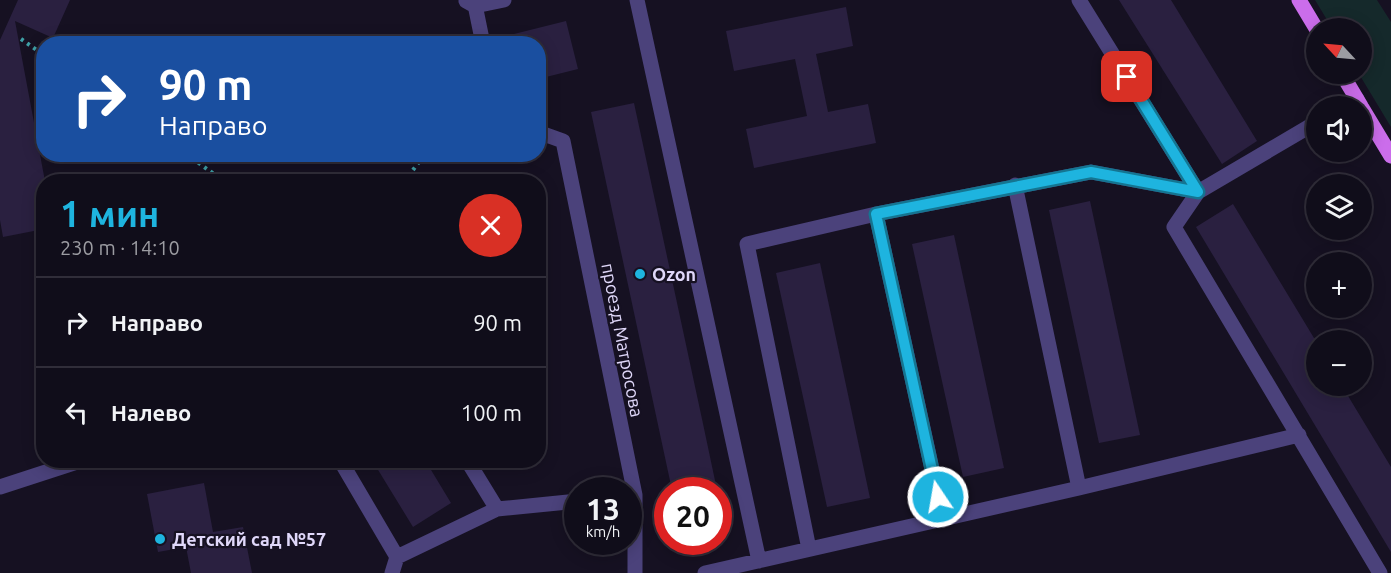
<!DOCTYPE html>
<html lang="ru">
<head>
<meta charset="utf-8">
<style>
	body { margin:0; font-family:Ubuntu,sans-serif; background:#1e1b27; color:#f1f3f6; height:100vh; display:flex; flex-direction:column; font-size:22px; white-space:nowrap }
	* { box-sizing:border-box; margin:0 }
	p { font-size:20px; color:#9c9ca2 }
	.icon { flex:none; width:33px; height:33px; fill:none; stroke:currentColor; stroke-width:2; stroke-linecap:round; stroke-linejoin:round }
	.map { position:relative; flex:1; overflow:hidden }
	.details { position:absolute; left:36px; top:174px; width:510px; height:294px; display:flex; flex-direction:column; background:#100d1a; border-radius:24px; box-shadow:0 3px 15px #0003,0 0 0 2px #302d39 }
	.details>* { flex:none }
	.top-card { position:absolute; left:36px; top:36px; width:510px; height:126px; border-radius:24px; box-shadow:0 3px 15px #0003,0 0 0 2px #302d39; background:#1a4fa0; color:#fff; overflow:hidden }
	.needle { width:39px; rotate:296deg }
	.buttons { position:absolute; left:1306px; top:18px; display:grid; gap:12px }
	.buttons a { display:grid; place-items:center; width:66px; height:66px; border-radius:50%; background:#100d1a; box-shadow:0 3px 15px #0003,0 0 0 2px #302d39; font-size:30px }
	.speed { position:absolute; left:564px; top:477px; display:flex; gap:12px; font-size:30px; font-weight:700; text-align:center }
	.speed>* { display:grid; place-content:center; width:78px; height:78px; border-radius:50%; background:#100d1a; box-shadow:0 3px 15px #0003,0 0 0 2px #302d39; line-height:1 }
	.speed small { font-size:15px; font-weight:400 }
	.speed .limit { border:9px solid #d22; background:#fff; color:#111 }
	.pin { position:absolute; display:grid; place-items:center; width:51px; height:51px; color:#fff; margin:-26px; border-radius:12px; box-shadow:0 3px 9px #0006 }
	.me { position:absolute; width:66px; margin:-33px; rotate:348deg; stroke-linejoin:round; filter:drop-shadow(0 0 4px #0008) }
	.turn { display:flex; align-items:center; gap:21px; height:126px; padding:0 24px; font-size:27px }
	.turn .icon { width:78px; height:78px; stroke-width:2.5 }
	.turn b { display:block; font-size:42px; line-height:51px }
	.round { display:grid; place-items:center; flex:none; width:63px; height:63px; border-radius:32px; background:#1e1b27 }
	.summary { display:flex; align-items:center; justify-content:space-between; height:102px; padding:0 24px }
	h1 { font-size:36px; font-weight:700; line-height:45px; color:#1eb4df }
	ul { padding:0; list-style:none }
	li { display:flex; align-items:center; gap:18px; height:90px; padding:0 24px; border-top:2px solid #302d39 }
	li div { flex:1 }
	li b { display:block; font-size:22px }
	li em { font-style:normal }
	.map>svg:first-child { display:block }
</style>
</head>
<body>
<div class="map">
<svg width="1391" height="573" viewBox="0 0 1391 573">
	<rect width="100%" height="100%" fill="#161122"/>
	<!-- green -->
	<path fill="#15292b" d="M1315,0H1377L1391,22V127L1359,74H1362V28H1332Z"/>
	<!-- building -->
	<path fill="#2a2040" d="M18,0H70L53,38L15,21L44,176V229L3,237L0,220V40Z
		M1119,0H1171L1257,141L1222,164Z
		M846,7L853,46L816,54L828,112L868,104L876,143L754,168L746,129L807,116L795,59L734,71L726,31Z
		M566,21L578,69L538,79V44H503L502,37Z
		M634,103L702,419L717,490H672L591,112Z
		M1090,201L1140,435L1099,443L1049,210Z
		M1233,204L1317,343V386H1342L1391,467V552L1196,227Z
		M954,235L1004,468L963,477L912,244Z
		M820,263L870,498L827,507L776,273Z
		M372,460H425L451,503L413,527Z
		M204,483L213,532L243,527L252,573H191L186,547L158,552L147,494Z"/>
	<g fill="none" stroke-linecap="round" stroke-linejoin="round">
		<!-- path -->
		<path stroke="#3fa0a6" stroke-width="4" stroke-dasharray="3 4.5" stroke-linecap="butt" d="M21,39L44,55
			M186,154L225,182
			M404,182L425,154"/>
		<!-- minor -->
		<path stroke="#4b427b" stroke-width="15" d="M474,0L483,44
			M637,0L759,561
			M1079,0L1198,192L1317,122
			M466,1L475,6L504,0
			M1344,106L1357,99
			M538,132L563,141L635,495V573
			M1015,185L1079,488
			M876,214L943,519
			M340,460L397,557
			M467,460L497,509L578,501
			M0,487L83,460
			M809,549L747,244L876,214L1091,172L1198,192L1174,227L1380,573
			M392,573L397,557L497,509
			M705,573L1079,488L1299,435"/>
		<!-- major -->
		<path stroke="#cb6deb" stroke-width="15" d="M1299,0L1317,30
			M1342,74L1361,106
			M1362,108L1391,156"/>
	</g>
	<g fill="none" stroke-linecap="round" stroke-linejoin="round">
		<!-- route casing -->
		<g stroke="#147591" stroke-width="15">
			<path id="route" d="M938,497L876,214L1091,172L1198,192L1127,77"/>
		</g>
		<!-- route -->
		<use href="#route" stroke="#1eb4df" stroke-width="10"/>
	</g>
	<!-- markers -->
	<g fill="#1eb4df" stroke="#161122" stroke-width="2">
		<circle cx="640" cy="274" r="6"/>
		<circle cx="160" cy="539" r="6"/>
	</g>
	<g text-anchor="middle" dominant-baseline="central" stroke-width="4.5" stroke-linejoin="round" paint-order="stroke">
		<!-- poi labels -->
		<g font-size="18" font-weight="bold" fill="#e0d8fa" stroke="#161122" text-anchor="start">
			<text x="652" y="274">Ozon</text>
			<text x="172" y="539">Детский сад №57</text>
		</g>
		<!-- street labels -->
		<g font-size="18" fill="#e0d8fa" stroke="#161122">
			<text transform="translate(623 340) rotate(79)">проезд Матросова</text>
		</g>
	</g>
</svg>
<div class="buttons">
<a><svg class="needle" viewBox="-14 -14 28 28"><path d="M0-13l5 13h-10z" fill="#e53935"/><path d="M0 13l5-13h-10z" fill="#9c9ca2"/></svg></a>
<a><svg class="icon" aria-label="sound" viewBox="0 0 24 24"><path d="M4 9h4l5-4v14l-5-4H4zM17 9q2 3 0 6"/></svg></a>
<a><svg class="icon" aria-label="layers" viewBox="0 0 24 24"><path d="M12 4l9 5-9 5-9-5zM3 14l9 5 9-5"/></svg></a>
<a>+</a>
<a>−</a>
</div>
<div class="speed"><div>13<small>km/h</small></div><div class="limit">20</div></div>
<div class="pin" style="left:1127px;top:77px;background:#d93025"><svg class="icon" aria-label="arrive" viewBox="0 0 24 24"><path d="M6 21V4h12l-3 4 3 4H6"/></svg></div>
<svg class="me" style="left:938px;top:497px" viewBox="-20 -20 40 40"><circle r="17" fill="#1eb4df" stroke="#fff" stroke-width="3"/><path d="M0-11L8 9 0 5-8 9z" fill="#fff"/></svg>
<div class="top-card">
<div class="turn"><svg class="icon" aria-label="right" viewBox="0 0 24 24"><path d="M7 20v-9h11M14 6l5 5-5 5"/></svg><div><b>90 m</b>Направо</div></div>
</div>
<section class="details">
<div class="summary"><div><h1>1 мин</h1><p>230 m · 14:10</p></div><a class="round" style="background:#d93025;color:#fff"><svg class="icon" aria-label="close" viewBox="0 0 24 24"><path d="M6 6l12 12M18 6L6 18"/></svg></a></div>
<ul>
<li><svg class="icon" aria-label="right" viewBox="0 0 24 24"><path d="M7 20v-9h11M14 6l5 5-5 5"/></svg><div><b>Направо</b></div><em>90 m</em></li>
<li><svg class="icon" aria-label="left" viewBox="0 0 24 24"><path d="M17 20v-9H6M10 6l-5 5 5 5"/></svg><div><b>Налево</b></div><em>100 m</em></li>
</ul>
</section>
</div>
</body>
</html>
